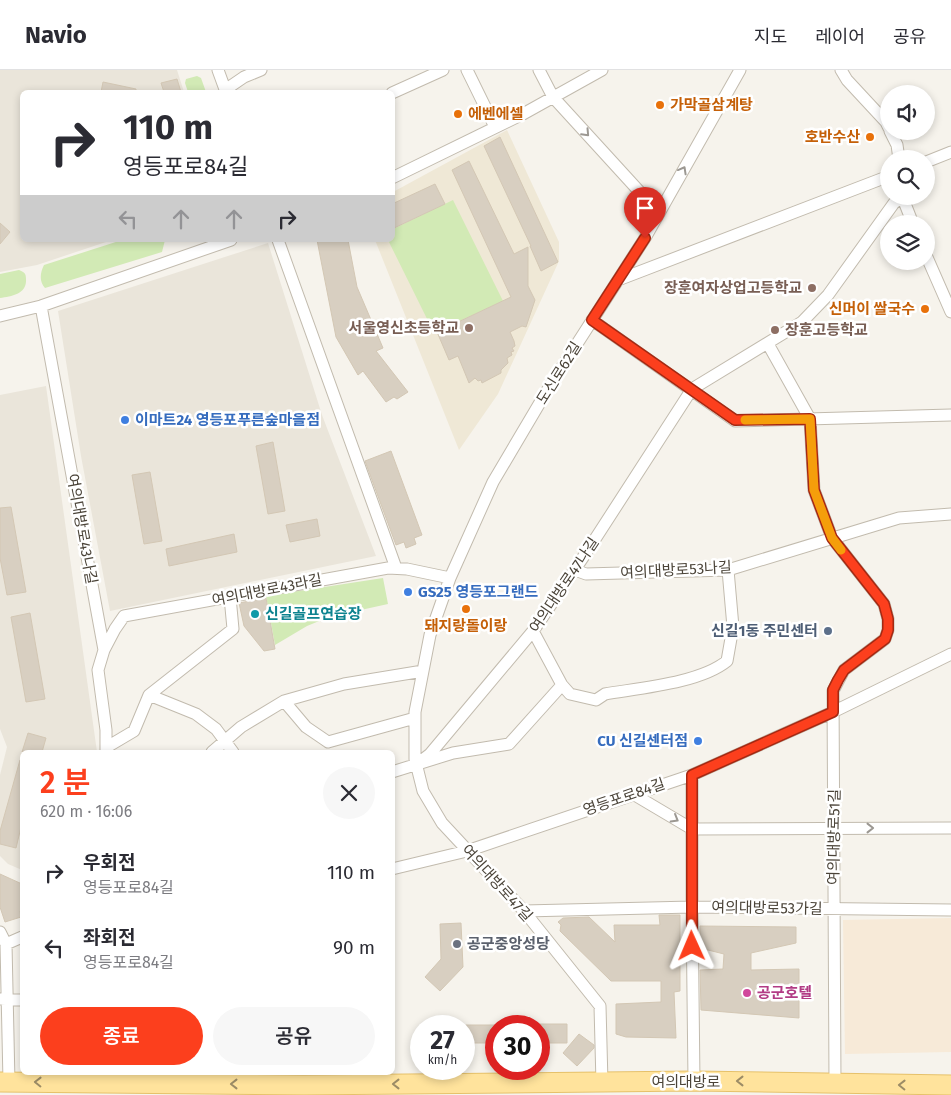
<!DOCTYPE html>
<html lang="ko">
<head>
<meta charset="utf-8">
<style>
	body { margin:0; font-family:"Fira Sans","Noto Sans KR",sans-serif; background:#f7f7f7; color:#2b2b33; height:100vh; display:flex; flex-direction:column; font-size:19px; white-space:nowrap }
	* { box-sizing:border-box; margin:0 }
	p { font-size:16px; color:#7c7c81 }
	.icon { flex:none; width:28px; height:28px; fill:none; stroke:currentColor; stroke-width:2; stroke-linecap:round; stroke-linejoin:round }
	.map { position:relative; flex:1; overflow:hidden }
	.drawer { position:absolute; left:20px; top:680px; width:375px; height:325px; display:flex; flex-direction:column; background:#fff; border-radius:8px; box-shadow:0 2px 8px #0003 }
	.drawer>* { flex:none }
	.hud { position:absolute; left:20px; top:20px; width:375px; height:152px; border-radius:8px; box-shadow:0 2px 8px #0003; background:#fff; color:#2b2b33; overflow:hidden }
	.controls { position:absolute; left:880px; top:15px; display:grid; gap:10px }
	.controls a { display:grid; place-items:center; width:55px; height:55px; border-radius:50%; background:#fff; box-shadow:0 2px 8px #0003; font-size:25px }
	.speed { position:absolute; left:410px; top:945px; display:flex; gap:10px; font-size:25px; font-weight:700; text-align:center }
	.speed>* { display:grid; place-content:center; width:65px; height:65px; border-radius:50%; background:#fff; box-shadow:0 2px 8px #0003; line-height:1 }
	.speed small { font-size:12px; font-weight:400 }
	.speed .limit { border:8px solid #d22; background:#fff; color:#111 }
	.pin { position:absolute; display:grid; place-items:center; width:42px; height:42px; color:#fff; margin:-51px -21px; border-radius:50% 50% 50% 0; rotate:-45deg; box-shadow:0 0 5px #0007 }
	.pin .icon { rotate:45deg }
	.me { position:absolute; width:55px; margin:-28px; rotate:359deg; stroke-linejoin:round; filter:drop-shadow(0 0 4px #0008) }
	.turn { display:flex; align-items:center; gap:18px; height:105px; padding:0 20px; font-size:22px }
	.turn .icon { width:65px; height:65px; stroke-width:2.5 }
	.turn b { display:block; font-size:35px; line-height:42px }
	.lanes { display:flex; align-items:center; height:48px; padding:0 20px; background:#0003; justify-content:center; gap:25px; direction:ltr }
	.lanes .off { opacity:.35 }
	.round { display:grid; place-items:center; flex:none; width:52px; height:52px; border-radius:26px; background:#f7f7f7 }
	.overview { display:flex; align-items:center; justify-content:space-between; height:85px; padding:0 20px }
	h1 { font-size:30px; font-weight:600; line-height:38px; color:#fc3f1d }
	.action { display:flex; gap:10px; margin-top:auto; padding:10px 20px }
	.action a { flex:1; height:58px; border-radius:30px; background:#fc3f1d; color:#fff; font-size:20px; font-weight:600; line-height:58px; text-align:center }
	.action a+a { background:#f7f7f7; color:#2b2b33 }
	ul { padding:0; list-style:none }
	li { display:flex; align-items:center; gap:15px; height:75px; padding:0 20px }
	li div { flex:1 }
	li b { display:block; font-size:19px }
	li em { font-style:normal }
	header { display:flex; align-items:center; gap:30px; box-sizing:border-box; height:70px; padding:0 25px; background:#fff; border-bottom:1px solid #e1e1e2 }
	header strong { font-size:24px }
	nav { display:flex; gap:28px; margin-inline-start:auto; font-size:18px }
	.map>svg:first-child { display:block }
</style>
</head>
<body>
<header>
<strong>Navio</strong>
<nav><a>지도</a><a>레이어</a><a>공유</a></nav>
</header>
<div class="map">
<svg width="951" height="1025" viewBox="0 0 951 1025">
	<rect width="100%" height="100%" fill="#f6f3ec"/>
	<!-- residential -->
	<path fill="#eae5da" d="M0,0H177L184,22H22V170H112L37,195L0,202Z
		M268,173L322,345L376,486L110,541L81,386L58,241Z
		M46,316L97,682H22V800L8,794L0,786V705L7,677L0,659V325Z"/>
	<!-- commercial -->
	<path fill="#f7ead8" d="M951,848V982L845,984L843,850Z"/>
	<!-- education -->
	<path fill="#efe8d6" d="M507,60L559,172V191L498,324L459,380L375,170H392L393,122Z"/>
	<!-- green -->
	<path fill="#d2eab5" d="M197,6L201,8L206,22H188L185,13L186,9Z
		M453,130L503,231L434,263L388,170H392L393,159Z
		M122,170H165L162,182L45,218C39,211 40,203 44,195Z
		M19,200C24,202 26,203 26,209C27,224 12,226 0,228V204Z
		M383,508L388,534L329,547L307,556L275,575L266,526Z"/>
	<!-- building -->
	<path fill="#d8cfc1" stroke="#d3c7b4" d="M177,9L181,22H164L161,13Z
		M103,12L136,19V22H101Z
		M500,67L558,192L541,201L530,176H531L484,76Z
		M469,91L514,184L528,177V216L535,230L526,257L522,256L510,262L514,271L515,276L512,278L514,281L511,282L512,285L507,288L508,293L501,300V303L482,313L481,310L478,311L475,308L469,313L458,286L449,290L437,262L511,227L452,100Z
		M435,114L445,134L392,159V134Z
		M0,153L10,162L0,174Z
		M317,170H348L357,217L383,278L376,281L408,322L397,329L394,327L386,332L363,301L358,305L336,267Z
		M273,372L285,441L268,444L256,376Z
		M391,381L422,465L414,468L416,474L406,478L404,472L396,475L365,391Z
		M150,402L162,471L144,474L132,405Z
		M11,437L26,522L7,525L0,488V438Z
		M317,449L320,466L290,472L286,455Z
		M234,464L237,482L169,496L166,479Z
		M266,528L275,579L264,581L244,556L239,533Z
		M30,543L45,629L26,632L11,547Z
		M28,663L46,668L42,682H22Z
		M20,690H22V753L16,778L0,774V761Z
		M0,804L22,814V841H20L21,847L5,852L0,837Z
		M659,845H680V921L674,922L676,968L626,967L616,964V934L661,932V911H611L560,861L561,855L558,852L563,848L589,847L615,872L614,855H660Z
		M461,853L463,897L440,921L425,907L441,889L440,854Z
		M700,856L796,857V873L751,883V900L799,899V948L701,940L700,900L723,899L724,884L700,878Z
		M539,954H567V973H539Z
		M464,955H496V973H464Z
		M579,964L594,975V978L577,996L563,983Z"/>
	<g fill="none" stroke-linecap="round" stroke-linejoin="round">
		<!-- minor casing -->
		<g stroke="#c2bbae" stroke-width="13">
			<path id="minor" d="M218,0L226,22
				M467,0L495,57
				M539,0L553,27L659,143
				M841,0L847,10L886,52L889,58
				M225,20L244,7L261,0
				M392,23L443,0
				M890,61L897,75L899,89
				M926,92L951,82
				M392,108L523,44L602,0
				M902,126L913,154
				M278,170L396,498
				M926,185L951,242
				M618,210L889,106
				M41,236L104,580L98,600L106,660V682
				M0,246L41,236L231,170
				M592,250L735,351L951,345
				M768,274L810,349L814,420L832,468L884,534L888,549V560L885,569L844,600L833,621L835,1013
				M575,500L586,504L728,500L899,448L951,444
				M533,561L562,615L570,624L596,630L605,624C640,618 700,613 727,591L733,557L728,500
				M104,580L115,559L124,546L388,498L407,499L450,508
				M149,625L196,644L216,659L233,682
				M284,631L306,657L328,672
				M328,672L415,648
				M107,677L134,661L149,625L233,559L230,527
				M212,682L241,657L284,631L344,614L423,601
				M417,694L430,684L533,561L588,480L692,319L802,252L828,225L894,133L902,127
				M392,702L453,683L509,674L562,615
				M692,705V837L694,1011
				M633,724L692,759L951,758
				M392,799L467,781L692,705L833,642L951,584
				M524,841L692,837L951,840
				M0,862L6,874L9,1012
				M6,874L22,867
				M0,929L22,930
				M602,1013L600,936L524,841L442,753L423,721L415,689V642L430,565L450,508L493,412L548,319L645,168L740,0"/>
		</g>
		<!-- primary casing -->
		<g stroke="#e6c16a" stroke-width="21">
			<path id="primary" d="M0,1012L304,1015L694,1011L951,1015"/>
		</g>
		<!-- minor -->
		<use href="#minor" stroke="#fff" stroke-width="11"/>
		<!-- primary -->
		<use href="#primary" stroke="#ffe39c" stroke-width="19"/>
	</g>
	<!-- one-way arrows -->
	<defs><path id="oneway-chevron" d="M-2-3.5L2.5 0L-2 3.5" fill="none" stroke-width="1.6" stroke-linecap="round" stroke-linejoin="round" transform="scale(1.25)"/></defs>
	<g stroke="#9c9892">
		<use href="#oneway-chevron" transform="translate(586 63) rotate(47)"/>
		<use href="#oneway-chevron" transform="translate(683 100) rotate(-61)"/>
		<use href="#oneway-chevron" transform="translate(675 749) rotate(30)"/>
		<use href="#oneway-chevron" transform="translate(870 758)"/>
	</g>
	<g stroke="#9c8c66">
		<use href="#oneway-chevron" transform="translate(740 1011) rotate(-180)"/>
		<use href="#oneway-chevron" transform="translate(38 1012) rotate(-179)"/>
		<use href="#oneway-chevron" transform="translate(234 1014) rotate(-180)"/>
		<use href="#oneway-chevron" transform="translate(396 1014) rotate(180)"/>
		<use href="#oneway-chevron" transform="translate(902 1015) rotate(-179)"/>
	</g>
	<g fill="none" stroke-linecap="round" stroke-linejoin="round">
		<!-- route casing -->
		<g stroke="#a42913" stroke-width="12">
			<path id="route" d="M645,168L592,250L735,350L810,349L814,420L832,468L884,534L888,549V560L885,569L844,600L838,610L833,620V642L692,705V876"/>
		</g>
		<!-- route -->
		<use href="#route" stroke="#fc3f1d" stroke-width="9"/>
		<!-- slow -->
		<path stroke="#f59e0b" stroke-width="9" d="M745,350L810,349L814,420L832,468L841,480"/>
	</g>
	<!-- markers -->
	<g fill="#e8710a" stroke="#fff" stroke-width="2">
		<circle cx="660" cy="35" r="5"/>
		<circle cx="458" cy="44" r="5"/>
		<circle cx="870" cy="67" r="5"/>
		<circle cx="925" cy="239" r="5"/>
		<circle cx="466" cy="539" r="5"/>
	</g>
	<g fill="#8d6e63" stroke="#fff" stroke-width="2">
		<circle cx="812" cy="218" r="5"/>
		<circle cx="469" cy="258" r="5"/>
		<circle cx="775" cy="260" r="5"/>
	</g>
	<g fill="#3f7fe0" stroke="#fff" stroke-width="2">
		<circle cx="125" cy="350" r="5"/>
		<circle cx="408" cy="522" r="5"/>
		<circle cx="698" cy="671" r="5"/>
	</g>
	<circle fill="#0f9aa8" stroke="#fff" stroke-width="2" cx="255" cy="544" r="5"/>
	<circle fill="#5c6f8a" stroke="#fff" stroke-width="2" cx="828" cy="561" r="5"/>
	<circle fill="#6b7280" stroke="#fff" stroke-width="2" cx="457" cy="874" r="5"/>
	<circle fill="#d1479c" stroke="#fff" stroke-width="2" cx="747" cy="923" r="5"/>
	<g text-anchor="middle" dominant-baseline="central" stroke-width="5" stroke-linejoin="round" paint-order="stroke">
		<!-- food labels -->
		<g font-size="15" font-weight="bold" fill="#c56008" stroke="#fff" text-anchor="start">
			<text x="670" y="35">가막골삼계탕</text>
			<text x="468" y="44">에벤에셀</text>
			<text x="860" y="67" text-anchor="end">호반수산</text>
			<text x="915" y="239" text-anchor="end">신머이 쌀국수</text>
			<text x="466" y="556" text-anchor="middle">돼지랑돌이랑</text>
		</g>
		<!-- education labels -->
		<g font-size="15" font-weight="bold" fill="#785e54" stroke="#fff" text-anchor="end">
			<text x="802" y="218">장훈여자상업고등학교</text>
			<text x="459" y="258">서울영신초등학교</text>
			<text x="785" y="260" text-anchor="start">장훈고등학교</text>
		</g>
		<!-- street labels -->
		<g font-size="15" fill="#4b4439" stroke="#fff">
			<text transform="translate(559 303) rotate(-58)">도신로62길</text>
			<text transform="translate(82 459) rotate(80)">여의대방로43나길</text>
			<text transform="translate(676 500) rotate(-3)">여의대방로53나길</text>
			<text transform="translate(564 515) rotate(-56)">여의대방로47나길</text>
			<text transform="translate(267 520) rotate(-11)">여의대방로43라길</text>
			<text transform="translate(624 727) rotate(-19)">영등포로84길</text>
			<text transform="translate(834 767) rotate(-89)">여의대방로51길</text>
			<text transform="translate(497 813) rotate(48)">여의대방로47길</text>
			<text transform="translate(767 838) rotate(1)">여의대방로53가길</text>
			<text x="686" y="1012">여의대방로</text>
		</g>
		<!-- shop labels -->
		<g font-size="15" font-weight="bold" fill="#366cbe" stroke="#fff" text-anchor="start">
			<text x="135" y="350">이마트24 영등포푸른숲마을점</text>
			<text x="418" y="522">GS25 영등포그랜드</text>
			<text x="688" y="671" text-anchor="end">CU 신길센터점</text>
		</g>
		<!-- culture labels -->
		<g font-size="15" font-weight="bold" fill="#0d838f" stroke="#fff" text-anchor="start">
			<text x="265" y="544">신길골프연습장</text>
		</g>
		<!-- service labels -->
		<g font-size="15" font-weight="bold" fill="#4e5e75" stroke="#fff" text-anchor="end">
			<text x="818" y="561">신길1동 주민센터</text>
		</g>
		<!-- worship labels -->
		<g font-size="15" font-weight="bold" fill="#5b616d" stroke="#fff" text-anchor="start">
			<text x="467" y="874">공군중앙성당</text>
		</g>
		<!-- hotel labels -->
		<g font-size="15" font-weight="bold" fill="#b23c85" stroke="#fff" text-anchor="start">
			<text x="757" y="923">공군호텔</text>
		</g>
	</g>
</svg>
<div class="controls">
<a><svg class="icon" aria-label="sound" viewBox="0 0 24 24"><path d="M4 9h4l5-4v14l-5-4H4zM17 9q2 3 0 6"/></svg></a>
<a><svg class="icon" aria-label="search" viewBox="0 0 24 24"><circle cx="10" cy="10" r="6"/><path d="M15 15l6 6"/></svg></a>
<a><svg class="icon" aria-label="layers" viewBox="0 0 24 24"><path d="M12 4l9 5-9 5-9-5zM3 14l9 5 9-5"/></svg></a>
</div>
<div class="speed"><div>27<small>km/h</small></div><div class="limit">30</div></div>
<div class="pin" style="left:645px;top:168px;background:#d93025"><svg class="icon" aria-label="arrive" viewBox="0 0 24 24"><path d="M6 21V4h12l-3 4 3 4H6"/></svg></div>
<svg class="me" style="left:692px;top:876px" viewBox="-20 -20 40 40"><path d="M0-17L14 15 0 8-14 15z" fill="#fc3f1d" stroke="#fff" stroke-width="4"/></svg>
<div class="hud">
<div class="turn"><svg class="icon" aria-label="right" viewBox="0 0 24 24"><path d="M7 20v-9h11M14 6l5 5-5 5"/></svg><div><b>110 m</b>영등포로84길</div></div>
<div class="lanes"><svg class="icon off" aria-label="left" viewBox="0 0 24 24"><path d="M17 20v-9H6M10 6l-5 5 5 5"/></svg><svg class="icon off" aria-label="ahead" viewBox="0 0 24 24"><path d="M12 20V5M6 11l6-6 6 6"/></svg><svg class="icon off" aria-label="ahead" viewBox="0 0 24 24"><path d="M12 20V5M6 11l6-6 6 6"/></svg><svg class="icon" aria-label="right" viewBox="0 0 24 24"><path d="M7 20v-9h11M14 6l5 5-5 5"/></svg></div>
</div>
<section class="drawer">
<div class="overview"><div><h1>2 분</h1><p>620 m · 16:06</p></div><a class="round"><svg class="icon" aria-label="close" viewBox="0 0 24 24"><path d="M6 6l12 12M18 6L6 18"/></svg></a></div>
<ul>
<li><svg class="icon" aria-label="right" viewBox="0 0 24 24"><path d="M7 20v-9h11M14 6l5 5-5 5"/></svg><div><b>우회전</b><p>영등포로84길</p></div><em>110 m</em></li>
<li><svg class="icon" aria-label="left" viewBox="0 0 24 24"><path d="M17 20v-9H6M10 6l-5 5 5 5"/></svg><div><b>좌회전</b><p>영등포로84길</p></div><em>90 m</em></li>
</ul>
<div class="action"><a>종료</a><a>공유</a></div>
</section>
</div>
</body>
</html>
